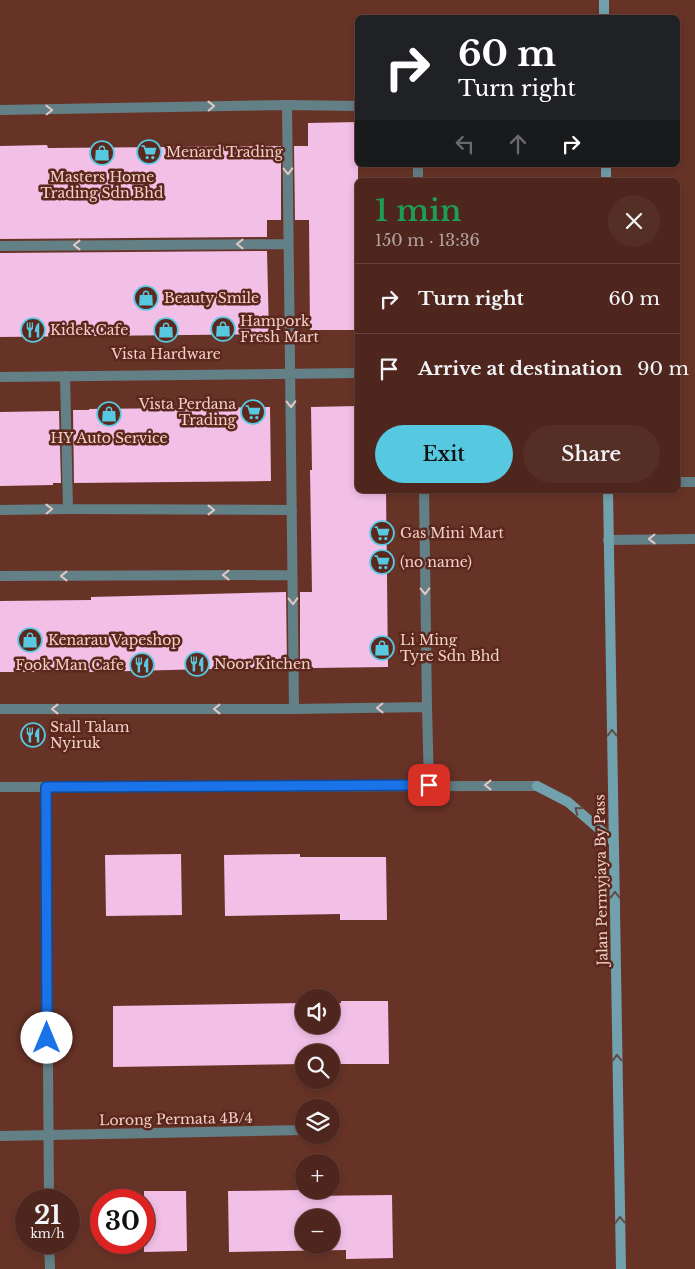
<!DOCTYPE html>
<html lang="en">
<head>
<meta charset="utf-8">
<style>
	body { margin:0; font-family:"Libre Baskerville",serif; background:#552e26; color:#f1f3f6; height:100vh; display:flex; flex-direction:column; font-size:19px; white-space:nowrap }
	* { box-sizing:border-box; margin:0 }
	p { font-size:16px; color:#b3a5a4 }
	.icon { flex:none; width:28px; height:28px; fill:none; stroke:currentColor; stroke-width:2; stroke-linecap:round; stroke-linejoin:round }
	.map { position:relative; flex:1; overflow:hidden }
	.details { position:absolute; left:355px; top:178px; width:325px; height:315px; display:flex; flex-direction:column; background:#4e261d; border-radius:8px; box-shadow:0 2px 8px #0003,0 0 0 1px #65433b }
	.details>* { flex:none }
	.top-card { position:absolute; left:355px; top:15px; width:325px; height:152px; border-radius:8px; box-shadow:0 2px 8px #0003,0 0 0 1px #65433b; background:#202124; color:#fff; overflow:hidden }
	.fabs { position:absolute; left:295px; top:989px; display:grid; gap:10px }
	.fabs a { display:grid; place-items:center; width:45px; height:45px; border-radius:50%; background:#4e261d; box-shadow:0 2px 8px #0003,0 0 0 1px #65433b; font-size:25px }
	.speed { position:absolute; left:15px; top:1189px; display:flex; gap:10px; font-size:25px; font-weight:700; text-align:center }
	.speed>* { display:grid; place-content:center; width:65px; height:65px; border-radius:50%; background:#4e261d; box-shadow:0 2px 8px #0003,0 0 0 1px #65433b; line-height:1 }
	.speed small { font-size:12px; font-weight:400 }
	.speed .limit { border:8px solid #d22; background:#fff; color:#111 }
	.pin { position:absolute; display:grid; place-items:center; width:42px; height:42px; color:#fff; margin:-21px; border-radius:10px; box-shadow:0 2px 8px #0006 }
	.me { position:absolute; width:55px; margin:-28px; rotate:0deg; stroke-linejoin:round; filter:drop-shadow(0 0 4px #0008) }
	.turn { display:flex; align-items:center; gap:18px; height:105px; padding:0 20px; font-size:22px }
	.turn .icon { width:65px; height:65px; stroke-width:2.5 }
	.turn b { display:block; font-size:35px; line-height:42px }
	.lanes { display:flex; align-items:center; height:48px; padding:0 20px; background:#0003; justify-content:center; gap:25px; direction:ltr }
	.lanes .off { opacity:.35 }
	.round { display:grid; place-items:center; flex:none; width:52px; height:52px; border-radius:26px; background:#552e26 }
	.summary { display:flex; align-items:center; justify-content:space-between; height:85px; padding:0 20px }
	h1 { font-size:30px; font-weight:600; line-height:38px; color:#1e9e55 }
	.cta { display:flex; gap:10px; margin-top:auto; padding:10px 20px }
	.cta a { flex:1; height:58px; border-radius:30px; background:#56c9e1; color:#111; font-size:20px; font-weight:600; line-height:58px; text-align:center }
	.cta a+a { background:#552e26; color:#f1f3f6 }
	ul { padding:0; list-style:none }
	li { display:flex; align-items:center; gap:15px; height:70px; padding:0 20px; border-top:1px solid #65433b }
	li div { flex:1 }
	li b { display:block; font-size:19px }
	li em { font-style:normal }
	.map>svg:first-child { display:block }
</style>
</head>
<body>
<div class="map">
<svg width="695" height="1269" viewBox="0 0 695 1269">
	<rect width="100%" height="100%" fill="#683327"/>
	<!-- building -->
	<path fill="#f2bfe7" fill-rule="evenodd" d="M358,122V330H310L309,220H295L294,146H308V123Z
		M47,145L48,148L281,146V220H267V237L0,239V146Z
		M267,251L269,334L0,337V253Z
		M358,406V490H386L388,667L313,668V667H300V592H312L310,470H312L311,407Z
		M270,407L271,481L74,483L73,410H89V409Z
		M59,411L61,483H53V485L0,486V412Z
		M286,592L287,667L93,672H0V601L91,600V597Z
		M181,854L182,915L106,916L105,855Z
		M300,854V857H386L387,920H340V914L225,916L224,855Z
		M341,1001H388L389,1064H331V1052H304V1064L113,1067V1006L304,1003V1025H331V1003H341Z
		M304,1190L305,1196L392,1195L393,1258L346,1259V1250L229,1252L228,1191ZM304,1218H331V1245H304Z
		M144,1191H186L187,1251L144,1252Z"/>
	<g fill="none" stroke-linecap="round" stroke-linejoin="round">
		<!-- lane -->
		<path stroke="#638087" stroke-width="10" d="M287,105L294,709
			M0,110L287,105L358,106
			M418,165V180
			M0,246L288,244
			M65,376L68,509
			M0,377L358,373
			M0,510L68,509L292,510
			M0,576L292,575
			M427,707L429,785
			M0,709H294L427,707L424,490"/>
		<!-- street -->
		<path stroke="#638087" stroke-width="10" d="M678,482H695
			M608,540L695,539
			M0,787L537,786
			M46,787L49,1200
			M0,1136L304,1130
			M49,1242L50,1269"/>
		<!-- secondary -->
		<path stroke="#71a1ac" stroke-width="10" d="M604,0V18
			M606,165V180
			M608,490L621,1269
			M537,786L568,802L614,842"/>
	</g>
	<!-- one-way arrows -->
	<defs><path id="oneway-chevron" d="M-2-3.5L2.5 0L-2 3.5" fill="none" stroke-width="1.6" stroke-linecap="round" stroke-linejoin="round" transform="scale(1.25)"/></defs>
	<g stroke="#e3c8c2">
		<use href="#oneway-chevron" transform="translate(211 106) rotate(-1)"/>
		<use href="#oneway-chevron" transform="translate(49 110) rotate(-1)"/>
		<use href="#oneway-chevron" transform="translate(288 171) rotate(89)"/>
		<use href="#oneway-chevron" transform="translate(240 244) rotate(180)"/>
		<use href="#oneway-chevron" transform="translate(77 245) rotate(180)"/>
		<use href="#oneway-chevron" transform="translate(291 404) rotate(89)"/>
		<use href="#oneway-chevron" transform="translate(49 509) rotate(-1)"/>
		<use href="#oneway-chevron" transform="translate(211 510)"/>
		<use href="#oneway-chevron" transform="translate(652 539) rotate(179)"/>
		<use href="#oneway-chevron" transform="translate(226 575) rotate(180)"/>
		<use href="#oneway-chevron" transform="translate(64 576) rotate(180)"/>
		<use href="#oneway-chevron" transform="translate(425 591) rotate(89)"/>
		<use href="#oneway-chevron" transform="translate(293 601) rotate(89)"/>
		<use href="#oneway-chevron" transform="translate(380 708) rotate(179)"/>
		<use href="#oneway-chevron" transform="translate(55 709) rotate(180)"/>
		<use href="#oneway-chevron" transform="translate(217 709) rotate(180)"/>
		<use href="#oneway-chevron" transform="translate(488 785) rotate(-180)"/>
	</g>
	<g stroke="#624c48">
		<use href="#oneway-chevron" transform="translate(612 733) rotate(-91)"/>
		<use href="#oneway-chevron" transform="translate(578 810) rotate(-141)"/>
		<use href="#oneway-chevron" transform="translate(615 895) rotate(-91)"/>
		<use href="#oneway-chevron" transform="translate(617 1058) rotate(-91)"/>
		<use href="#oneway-chevron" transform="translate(620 1220) rotate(-91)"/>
	</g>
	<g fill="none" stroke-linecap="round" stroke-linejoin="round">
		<!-- route casing -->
		<g stroke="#114b97" stroke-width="12">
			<path id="route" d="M47,1038L46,787L429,785"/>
		</g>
		<!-- route -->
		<use href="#route" stroke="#1a73e8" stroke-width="9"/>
	</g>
	<!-- icons -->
	<defs>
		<g id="supermarket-ring" transform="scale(1.25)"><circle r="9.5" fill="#5c281d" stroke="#56c9e1" stroke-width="1.5"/><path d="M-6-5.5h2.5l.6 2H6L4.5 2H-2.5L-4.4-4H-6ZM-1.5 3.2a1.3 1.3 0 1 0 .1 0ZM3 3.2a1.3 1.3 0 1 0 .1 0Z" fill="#56c9e1"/></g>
		<g id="shop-ring" transform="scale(1.25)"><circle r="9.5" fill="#5c281d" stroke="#56c9e1" stroke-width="1.5"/><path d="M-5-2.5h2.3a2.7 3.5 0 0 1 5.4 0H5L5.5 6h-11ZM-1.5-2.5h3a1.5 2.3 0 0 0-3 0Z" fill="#56c9e1"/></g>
		<g id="restaurant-ring" transform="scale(1.25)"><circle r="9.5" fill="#5c281d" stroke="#56c9e1" stroke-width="1.5"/><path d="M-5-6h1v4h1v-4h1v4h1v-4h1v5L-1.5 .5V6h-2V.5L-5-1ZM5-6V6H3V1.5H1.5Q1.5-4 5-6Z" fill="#56c9e1"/></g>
	</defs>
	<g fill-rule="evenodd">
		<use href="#supermarket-ring" x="149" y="152"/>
		<use href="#shop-ring" x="102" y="153"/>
		<use href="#shop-ring" x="146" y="298"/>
		<use href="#shop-ring" x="223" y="329"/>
		<use href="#restaurant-ring" x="33" y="330"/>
		<use href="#shop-ring" x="166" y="330"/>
		<use href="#supermarket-ring" x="253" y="412"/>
		<use href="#shop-ring" x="109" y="414"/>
		<use href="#supermarket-ring" x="382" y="533"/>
		<use href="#supermarket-ring" x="382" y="562"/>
		<use href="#shop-ring" x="30" y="640"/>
		<use href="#shop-ring" x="382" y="648"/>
		<use href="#restaurant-ring" x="197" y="664"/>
		<use href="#restaurant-ring" x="142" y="665"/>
		<use href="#restaurant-ring" x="33" y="735"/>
	</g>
	<g text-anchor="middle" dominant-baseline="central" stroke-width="5" stroke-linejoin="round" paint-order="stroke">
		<!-- poi labels -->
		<g font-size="14" fill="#f1d0c8" stroke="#5c281d" text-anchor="start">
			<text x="166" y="152">Menard Trading</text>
			<text x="102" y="177" text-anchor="middle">Masters Home<tspan x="102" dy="16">Trading Sdn Bhd</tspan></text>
			<text x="164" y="298">Beauty Smile</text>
			<text x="240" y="321">Hampork<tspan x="240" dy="16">Fresh Mart</tspan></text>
			<text x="50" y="330">Kidek Cafe</text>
			<text x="166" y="354" text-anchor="middle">Vista Hardware</text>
			<text x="236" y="404" text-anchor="end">Vista Perdana<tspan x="236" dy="16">Trading</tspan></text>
			<text x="109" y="438" text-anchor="middle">HY Auto Service</text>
			<text x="400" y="533">Gas Mini Mart</text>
			<text x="400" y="562">(no name)</text>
			<text x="48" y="640">Kenarau Vapeshop</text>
			<text x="400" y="640">Li Ming<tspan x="400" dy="16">Tyre Sdn Bhd</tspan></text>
			<text x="214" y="664">Noor Kitchen</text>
			<text x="124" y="665" text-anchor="end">Fook Man Cafe</text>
			<text x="50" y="727">Stall Talam<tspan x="50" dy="16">Nyiruk</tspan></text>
		</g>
		<!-- street labels -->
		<g font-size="14" fill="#f1d0c8" stroke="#5c281d">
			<text transform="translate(601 880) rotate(-91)">Jalan Permyjaya By Pass</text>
			<text transform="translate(176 1119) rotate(-1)">Lorong Permata 4B/4</text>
		</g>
	</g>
</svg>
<div class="fabs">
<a><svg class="icon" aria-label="sound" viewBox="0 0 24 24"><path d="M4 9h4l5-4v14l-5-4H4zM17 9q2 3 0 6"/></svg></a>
<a><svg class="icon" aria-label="search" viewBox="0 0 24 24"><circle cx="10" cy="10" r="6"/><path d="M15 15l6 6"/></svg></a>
<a><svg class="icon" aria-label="layers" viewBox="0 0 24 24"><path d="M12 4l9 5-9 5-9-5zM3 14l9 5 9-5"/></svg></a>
<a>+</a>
<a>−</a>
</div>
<div class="speed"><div>21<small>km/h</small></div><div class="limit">30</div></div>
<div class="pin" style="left:429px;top:785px;background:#d93025"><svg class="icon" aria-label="arrive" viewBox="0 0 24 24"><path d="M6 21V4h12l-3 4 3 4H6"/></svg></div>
<svg class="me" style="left:47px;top:1038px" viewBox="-20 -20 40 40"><circle r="19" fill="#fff"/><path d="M0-13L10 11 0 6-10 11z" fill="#1a73e8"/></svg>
<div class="top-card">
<div class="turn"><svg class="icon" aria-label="right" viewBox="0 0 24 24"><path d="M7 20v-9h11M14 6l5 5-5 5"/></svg><div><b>60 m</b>Turn right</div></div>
<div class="lanes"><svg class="icon off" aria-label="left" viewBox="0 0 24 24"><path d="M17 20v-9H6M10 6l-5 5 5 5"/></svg><svg class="icon off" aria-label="ahead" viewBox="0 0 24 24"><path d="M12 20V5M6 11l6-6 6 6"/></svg><svg class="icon" aria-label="right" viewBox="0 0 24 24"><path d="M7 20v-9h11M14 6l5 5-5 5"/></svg></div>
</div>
<section class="details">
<div class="summary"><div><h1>1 min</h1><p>150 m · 13:36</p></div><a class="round"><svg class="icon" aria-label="close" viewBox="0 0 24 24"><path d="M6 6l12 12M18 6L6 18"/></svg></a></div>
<ul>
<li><svg class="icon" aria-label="right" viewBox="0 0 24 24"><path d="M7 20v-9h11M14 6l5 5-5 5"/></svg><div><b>Turn right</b></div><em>60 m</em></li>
<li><svg class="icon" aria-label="arrive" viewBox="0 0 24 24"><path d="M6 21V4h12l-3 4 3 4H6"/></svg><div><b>Arrive at destination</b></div><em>90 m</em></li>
</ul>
<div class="cta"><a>Exit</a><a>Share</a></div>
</section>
</div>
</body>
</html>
